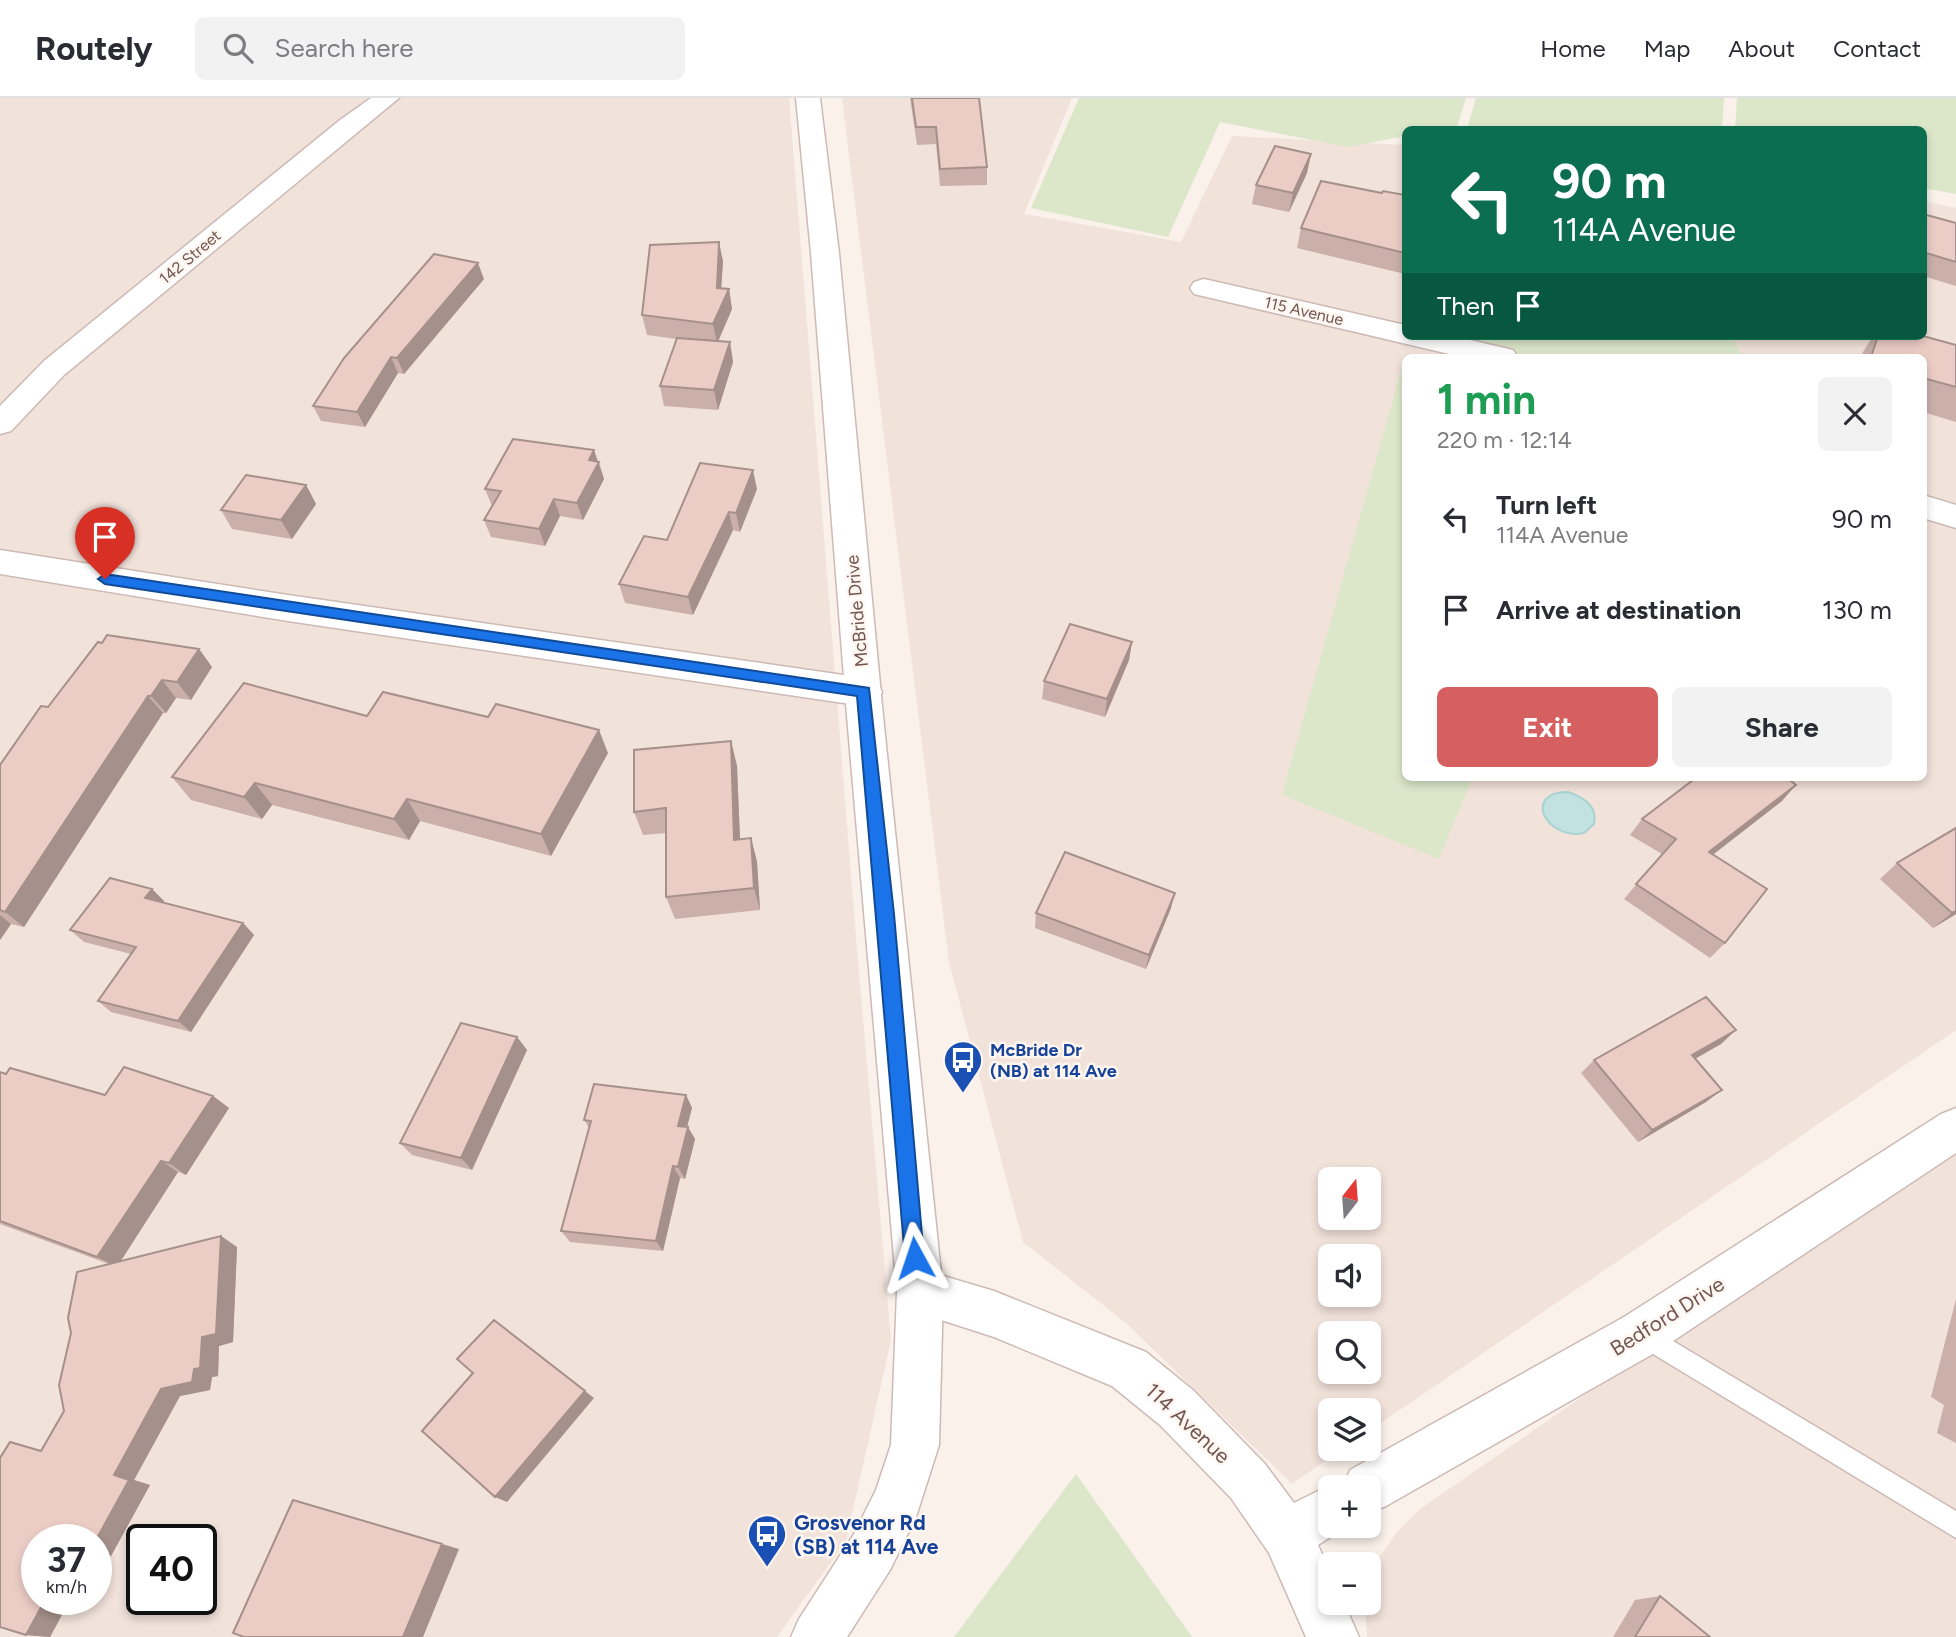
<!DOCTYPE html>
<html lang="en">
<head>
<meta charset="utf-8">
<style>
	body { margin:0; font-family:Figtree,sans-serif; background:#f2f2f3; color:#2b2b33; height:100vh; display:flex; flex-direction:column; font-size:26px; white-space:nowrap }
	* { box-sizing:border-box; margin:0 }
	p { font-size:23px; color:#7c7c81 }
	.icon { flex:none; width:38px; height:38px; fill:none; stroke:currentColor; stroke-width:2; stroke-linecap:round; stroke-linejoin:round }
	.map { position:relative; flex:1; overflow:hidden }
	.side { position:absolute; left:1402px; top:256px; width:525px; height:427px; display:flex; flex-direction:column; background:#fff; border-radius:10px; box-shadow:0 4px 10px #0003 }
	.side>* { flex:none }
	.guide { position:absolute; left:1402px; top:28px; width:525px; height:214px; border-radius:10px; box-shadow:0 4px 10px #0003; background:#0b6e4f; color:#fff; overflow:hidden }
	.needle { width:46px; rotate:17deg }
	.controls { position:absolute; left:1318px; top:1069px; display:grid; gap:14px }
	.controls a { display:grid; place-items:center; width:63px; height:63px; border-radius:10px; background:#fff; box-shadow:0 4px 10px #0003; font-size:35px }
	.speed { position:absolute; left:21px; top:1426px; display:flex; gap:14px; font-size:35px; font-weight:700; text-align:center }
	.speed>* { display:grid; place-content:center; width:91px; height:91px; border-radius:50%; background:#fff; box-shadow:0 4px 10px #0003; line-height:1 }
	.speed small { font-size:18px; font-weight:400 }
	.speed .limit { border:4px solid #111; border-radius:10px; background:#fff; color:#111 }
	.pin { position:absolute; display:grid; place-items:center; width:60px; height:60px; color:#fff; margin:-72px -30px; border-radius:50% 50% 50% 0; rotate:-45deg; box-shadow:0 0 7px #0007 }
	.pin .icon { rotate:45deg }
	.me { position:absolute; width:77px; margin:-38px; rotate:355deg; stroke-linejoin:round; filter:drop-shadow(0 0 5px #0008) }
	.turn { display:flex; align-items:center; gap:24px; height:147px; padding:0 35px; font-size:32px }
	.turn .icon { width:91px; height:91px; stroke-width:2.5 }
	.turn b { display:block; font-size:49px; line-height:60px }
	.then { display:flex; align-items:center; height:66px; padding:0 35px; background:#0003; gap:14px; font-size:26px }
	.round { display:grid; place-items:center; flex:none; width:74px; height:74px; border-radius:10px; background:#f2f2f3 }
	.overview { display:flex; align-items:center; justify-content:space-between; height:119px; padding:0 35px }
	h1 { font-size:42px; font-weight:700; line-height:52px; color:#1e9e55 }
	.cta { display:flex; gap:14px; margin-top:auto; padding:14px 35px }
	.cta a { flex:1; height:80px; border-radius:10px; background:#d5605f; color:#fff; font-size:28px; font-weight:700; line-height:80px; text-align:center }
	.cta a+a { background:#f2f2f3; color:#2b2b33 }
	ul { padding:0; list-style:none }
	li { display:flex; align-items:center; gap:21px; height:91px; padding:0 35px }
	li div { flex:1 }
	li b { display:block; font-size:26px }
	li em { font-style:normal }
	header { display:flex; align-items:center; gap:42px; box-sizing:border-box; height:98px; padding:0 35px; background:#fff; border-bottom:2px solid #e1e1e2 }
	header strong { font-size:33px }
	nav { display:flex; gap:38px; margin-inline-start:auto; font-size:24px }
	.search { width:490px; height:63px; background:#f2f2f3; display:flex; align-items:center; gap:18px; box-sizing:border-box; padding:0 24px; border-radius:10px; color:#7c7c81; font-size:26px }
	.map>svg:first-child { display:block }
</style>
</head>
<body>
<header>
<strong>Routely</strong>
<div class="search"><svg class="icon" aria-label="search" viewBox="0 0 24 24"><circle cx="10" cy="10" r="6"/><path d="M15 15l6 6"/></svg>Search here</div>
<nav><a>Home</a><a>Map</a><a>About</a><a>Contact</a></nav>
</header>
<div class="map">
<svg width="1956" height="1539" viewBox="0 0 1956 1539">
	<rect width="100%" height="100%" fill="#faf1eb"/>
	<!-- residential -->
	<path fill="#f1e2da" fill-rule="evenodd" d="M0,0H789L857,852L891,1242L846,1443L777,1539H0ZM37,1442H96V1502H37ZM142,1442H201V1502H142Z
		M842,0H1072L1024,116L1181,144L1232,38L1405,47V238H1923V103L1956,110V932L1369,1333L1368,1312H1330V1351H1342L1292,1386L1126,1225L1023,1144L949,864ZM1405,259H1923V679H1405ZM1330,1082H1368V1120H1330ZM1330,1158H1368V1197H1330ZM1330,1236H1368V1274H1330Z
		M1956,1040V1539H1367L1365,1505H1368L1369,1483L1378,1461L1397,1434L1420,1411Z"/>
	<!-- green -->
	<path fill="#dce7ca" d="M1079,0H1466L1457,29L1405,32V38L1348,49L1220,24L1168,139L1031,110Z
		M1476,0H1724L1722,31H1473L1468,27Z
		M1737,0H1956V96L1923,90V32L1735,31Z
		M1473,238H1732L1742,259H1527L1472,245Z
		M1402,269L1405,270V679H1473L1439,761L1282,697Z
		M1076,1376L1192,1539H954Z"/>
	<!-- water -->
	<path fill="#c1e2e0" stroke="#a9d2d0" stroke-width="2" d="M1568,694C1583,699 1598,708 1594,726L1584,735C1547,743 1521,694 1568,694Z"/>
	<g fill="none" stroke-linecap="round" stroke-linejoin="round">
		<!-- service casing -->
		<g stroke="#cdbab5" stroke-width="3">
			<path id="service" d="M1643,1225L1956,1413V1440L1635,1245L1631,1237L1635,1229Z"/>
		</g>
		<!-- minor casing -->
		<g stroke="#cdbab5" stroke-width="3">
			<path id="minor" d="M371,0H399L64,277L11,333L0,336V308L44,263L340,22Z
				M1204,181L1405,227V238H1453L1513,252L1518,259H1462L1194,196L1190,190L1194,184Z
				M1923,397L1956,407V430L1923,420Z
				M0,452L288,497L864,580L877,584L882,594L877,604L864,608L288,523L0,476Z
				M1956,1010V1055L1658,1253L1386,1408L1368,1415V1390H1343L1350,1372L1624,1219L1941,1016Z
				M920,1171L994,1193L1146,1254L1194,1293L1265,1366L1294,1405L1330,1387L1336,1390H1330V1428H1348L1318,1447L1330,1474V1505H1344L1359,1539H1306L1269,1455L1231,1400L1160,1327L1112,1288L994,1239L904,1210L897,1194L904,1178Z"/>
		</g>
		<!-- tertiary casing -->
		<g stroke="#cdbab5" stroke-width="3">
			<path id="tertiary" d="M796,0H820L839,155L883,618L943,1194L939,1347L916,1419L890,1472L847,1539H791L799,1521L854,1436L876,1392L891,1347L897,1194L847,618L811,155Z"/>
		</g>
		<!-- service -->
		<use href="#service" fill="#fff" fill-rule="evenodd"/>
		<!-- minor -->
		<use href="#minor" fill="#fff" fill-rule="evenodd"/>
		<!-- tertiary -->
		<use href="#tertiary" fill="#fff" fill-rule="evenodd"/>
	</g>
	<!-- wall -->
	<path fill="#cbb0aa" d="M910,0H979L987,69V87L940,88L936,46L917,47Z
		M1311,56L1307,75L1289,114L1252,106L1256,87Z
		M1382,95L1405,97V176L1297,150L1301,130Z
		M1923,116L1956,125V188L1923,178Z
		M723,163L721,190L729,191L732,211L718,243L730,244L733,264L718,312L664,308L660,288L677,241L647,237L642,217Z
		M484,181L404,276L398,275L365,329L321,323L313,308Z
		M1873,238H1923L1956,247V324L1923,314V259H1861L1863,254Z
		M597,364H599L604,381L583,422L560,418L545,448L491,439L484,422L492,408L485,391Z
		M306,387L316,406L292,441L232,431L221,412Z
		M757,391L740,434L733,432L693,517L625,505L619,486L667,442Z
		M1132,544L1129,562L1105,619L1042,601L1044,583Z
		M102,545L199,551L212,569L191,602L176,600L166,615H163L24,829L11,826L0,842V667Z
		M367,618L608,655L551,758L420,723L409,742L272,707L262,721L191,702L172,679Z
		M731,643L737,668L740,742L751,740L757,764L760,812L675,821L666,799V735L643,737L634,714Z
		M1782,703L1713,756L1725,845L1710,860L1624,801L1662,756L1630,737L1642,721Z
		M1956,730V816L1933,830L1880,781L1897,765Z
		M152,791L164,803L163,804L243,825L254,837L191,934L111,914L98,903L131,856L84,844L70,832Z
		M1171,810L1146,871L1035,830L1036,815Z
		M517,939L527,952L472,1072L412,1057L400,1045Z
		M1721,946L1695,961L1706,1004L1638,1044L1581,975L1594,962Z
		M124,969L213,998L229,1010L186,1077L178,1074L120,1163L221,1138L237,1149L233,1244L219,1248L218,1278L212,1279L210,1292L180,1298L134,1382L150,1387L111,1458L96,1455V1442H37V1502H70L50,1539L26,1537L0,1529V1360L10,1344L42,1353L64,1313L59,1287L71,1235L68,1220L77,1174L109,1166L0,1126V974L6,976L10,970L105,997Z
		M686,997L692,1010L687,1029L695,1041L685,1081L680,1080L663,1153L570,1144L561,1133L589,1030L584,1022Z
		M1956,1201V1345L1937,1335L1944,1307L1931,1299Z
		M1660,1498L1710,1539H1613L1635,1502Z"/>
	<!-- shaded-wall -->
	<path fill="#a5908b" d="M1311,56L1307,75L1289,114L1293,95Z
		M719,144L723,163L720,209L717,190Z
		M478,165L484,181L404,276L397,260Z
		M729,191L732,211L717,246L713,226Z
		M730,244L733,264L718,312L714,292Z
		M391,259L398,275L365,329L357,314Z
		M594,352L604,381L583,422L577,405L589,362Z
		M753,372L757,391L740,434L736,415Z
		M306,387L316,406L292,441L281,422Z
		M554,401L560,418L545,448L539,431Z
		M729,414L733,432L693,517L688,499Z
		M1132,544L1129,562L1105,619L1107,601Z
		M199,551L212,569L191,602L177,584Z
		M162,582L176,600L166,615L151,598Z
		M148,598L163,615L24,829L5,814Z
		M599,632L608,655L551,758L541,736Z
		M731,643L737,668L741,766L734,742Z
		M255,685L272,707L262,721L244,699Z
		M1796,687L1782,703L1696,770L1709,754Z
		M407,701L420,723L409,742L394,721Z
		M751,740L757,764L760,812L754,790Z
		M152,791L164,803L158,812L145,800Z
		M1175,795L1171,810L1146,871L1149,857Z
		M1956,813V816L1933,830L1952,815Z
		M0,817L11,826L0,842Z
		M243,825L254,837L191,934L178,923Z
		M1736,932L1721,946L1677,971L1692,957Z
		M517,939L527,952L472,1072L461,1060Z
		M1722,992L1706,1004L1638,1044L1652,1032Z
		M686,997L692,1010L684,1040L678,1028Z
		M213,998L229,1010L186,1077L169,1065Z
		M688,1029L695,1041L685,1081L678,1069Z
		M161,1063L178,1074L117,1169L97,1159Z
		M673,1068L680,1080L663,1153L656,1143Z
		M221,1138L237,1149L233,1244L219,1248L218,1278L212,1279L210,1292L180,1298L134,1382L150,1387L111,1458L96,1455V1442L114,1377L161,1291L194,1271L202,1239Z
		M585,1293L594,1300L507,1404L495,1399Z
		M442,1446L459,1451L423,1539H403Z
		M45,1502H70L50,1539L26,1537Z"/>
	<!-- building -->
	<path fill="#eccdc6" stroke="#a5908b" stroke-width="2" d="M912,0H979L987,69L940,71L936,29H916Z
		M1275,48L1311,56L1293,95L1256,87Z
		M1321,83L1382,95L1383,93L1405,97V155L1301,130Z
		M1923,116L1956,125V164L1923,154Z
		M719,144L717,190L729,191L713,226L642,217L650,147Z
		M434,156L478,165L397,260L391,259L357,314L313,308L344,260Z
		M1878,238H1923L1956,247V289L1923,280V259H1871Z
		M677,240L730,244L714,292L660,288Z
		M513,341L594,352L589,362L599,364L577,405L554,401L539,431L484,422L501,393L485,391Z
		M700,365L753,372L736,415L729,414L688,499L619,486L644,438L667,442Z
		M246,377L306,387L281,422L221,412Z
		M1070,526L1132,544L1107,601L1044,583Z
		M107,537L199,551L177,584L162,582L151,598H148L5,814L0,812V667L41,608L48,609L98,544L102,545Z
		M244,585L367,618L383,594L488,619L496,606L599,632L541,736L407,701L394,721L255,685L244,699L172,679Z
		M731,643L734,742L751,740L754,790L666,799V710L634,714V652Z
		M1697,679H1786L1796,687L1709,754L1767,791L1725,845L1636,786L1676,741L1642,721Z
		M1956,730V813L1952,815L1897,765Z
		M1065,754L1175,795L1149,857L1036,815Z
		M110,780L152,791L145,800L243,825L178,923L98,903L136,849L70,832Z
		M1706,899L1736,932L1692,957L1722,992L1652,1032L1594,962Z
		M461,925L517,939L461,1060L400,1045Z
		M124,969L213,998L169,1065L161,1063L97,1159L0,1123V974L6,976L10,970L105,997Z
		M594,986L686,997L678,1028L688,1029L678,1069L673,1068L656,1143L561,1133L591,1023L584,1022Z
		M221,1138L216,1236L202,1239L200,1270L194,1271L192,1284L161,1291L114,1377L129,1382L96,1442H37V1502H45L26,1537L0,1529V1360L10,1344L41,1353L64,1313L59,1287L71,1235L68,1220L77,1174Z
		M494,1222L585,1293L495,1399L422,1333L473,1275L457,1261Z
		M293,1402L442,1446L403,1539H244L233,1535Z
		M1660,1498L1710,1539H1635Z"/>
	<!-- route -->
	<path fill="#1a73e8" stroke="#114b97" stroke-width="2" d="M105,476L869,590L894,816L924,1160L921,1167L915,1170L908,1167L905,1160L857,598L105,486L98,481Z"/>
	<!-- icons -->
	<defs>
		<g id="bus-pin" transform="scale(2.0125)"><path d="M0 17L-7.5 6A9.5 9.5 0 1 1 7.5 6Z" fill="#1a4fb4" stroke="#fdf6f1"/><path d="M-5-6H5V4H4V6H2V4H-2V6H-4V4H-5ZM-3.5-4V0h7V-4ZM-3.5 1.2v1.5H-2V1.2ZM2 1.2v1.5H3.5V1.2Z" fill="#fff"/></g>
	</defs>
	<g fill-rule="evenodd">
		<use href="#bus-pin" x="963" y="962"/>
		<use href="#bus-pin" x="767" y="1436"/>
	</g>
	<g text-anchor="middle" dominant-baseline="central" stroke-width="5" stroke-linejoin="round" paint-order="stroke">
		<!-- far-street labels -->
		<g font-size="16" fill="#725551" stroke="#fdf6f1">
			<text transform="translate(190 159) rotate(-40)">142 Street</text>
			<text transform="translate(1304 213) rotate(13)">115 Avenue</text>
		</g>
		<!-- street labels -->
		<g font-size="18" fill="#725551" stroke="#fdf6f1">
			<text transform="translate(857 513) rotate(-95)">McBride Drive</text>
		</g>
		<!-- transit labels -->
		<g font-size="18" font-weight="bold" fill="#164399" stroke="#fdf6f1" text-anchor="start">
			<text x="990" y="952">McBride Dr<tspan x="990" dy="21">(NB) at 114 Ave</tspan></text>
		</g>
		<!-- near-street labels -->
		<g font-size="21" fill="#725551" stroke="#fdf6f1">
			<text transform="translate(1667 1218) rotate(-32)">Bedford Drive</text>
			<text transform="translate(1188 1325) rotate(43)">114 Avenue</text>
		</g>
		<!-- near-transit labels -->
		<g font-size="21" font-weight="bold" fill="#164399" stroke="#fdf6f1" text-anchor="start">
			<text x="794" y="1424">Grosvenor Rd<tspan x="794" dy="24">(SB) at 114 Ave</tspan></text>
		</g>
	</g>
</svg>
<div class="controls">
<a><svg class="needle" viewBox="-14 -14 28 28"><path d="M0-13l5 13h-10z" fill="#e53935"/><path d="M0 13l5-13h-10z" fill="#7c7c81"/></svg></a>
<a><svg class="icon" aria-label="sound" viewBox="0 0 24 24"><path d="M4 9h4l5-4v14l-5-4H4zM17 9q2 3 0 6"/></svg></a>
<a><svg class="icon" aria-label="search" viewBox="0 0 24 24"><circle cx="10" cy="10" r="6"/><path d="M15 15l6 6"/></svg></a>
<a><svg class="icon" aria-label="layers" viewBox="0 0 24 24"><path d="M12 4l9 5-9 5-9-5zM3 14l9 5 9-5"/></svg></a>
<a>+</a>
<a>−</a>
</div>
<div class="speed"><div>37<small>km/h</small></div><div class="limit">40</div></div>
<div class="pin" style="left:105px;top:481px;background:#d93025"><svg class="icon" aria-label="arrive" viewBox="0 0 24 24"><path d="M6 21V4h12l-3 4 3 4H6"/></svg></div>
<svg class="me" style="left:915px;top:1160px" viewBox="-20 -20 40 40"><path d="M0-17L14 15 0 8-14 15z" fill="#1a73e8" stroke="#fff" stroke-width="4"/></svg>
<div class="guide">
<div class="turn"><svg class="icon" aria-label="left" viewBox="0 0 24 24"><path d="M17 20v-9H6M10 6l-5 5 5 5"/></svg><div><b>90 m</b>114A Avenue</div></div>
<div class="then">Then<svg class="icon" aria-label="arrive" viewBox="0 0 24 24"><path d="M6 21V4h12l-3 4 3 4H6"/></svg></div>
</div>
<section class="side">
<div class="overview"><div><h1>1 min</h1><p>220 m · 12:14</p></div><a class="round"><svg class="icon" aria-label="close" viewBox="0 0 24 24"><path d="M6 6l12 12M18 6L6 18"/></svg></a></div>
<ul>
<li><svg class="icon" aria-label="left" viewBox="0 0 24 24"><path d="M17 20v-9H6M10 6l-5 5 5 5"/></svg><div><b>Turn left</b><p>114A Avenue</p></div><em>90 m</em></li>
<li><svg class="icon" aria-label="arrive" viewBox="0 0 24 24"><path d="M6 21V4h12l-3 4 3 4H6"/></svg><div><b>Arrive at destination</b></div><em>130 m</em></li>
</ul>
<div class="cta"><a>Exit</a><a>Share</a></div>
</section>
</div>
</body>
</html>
